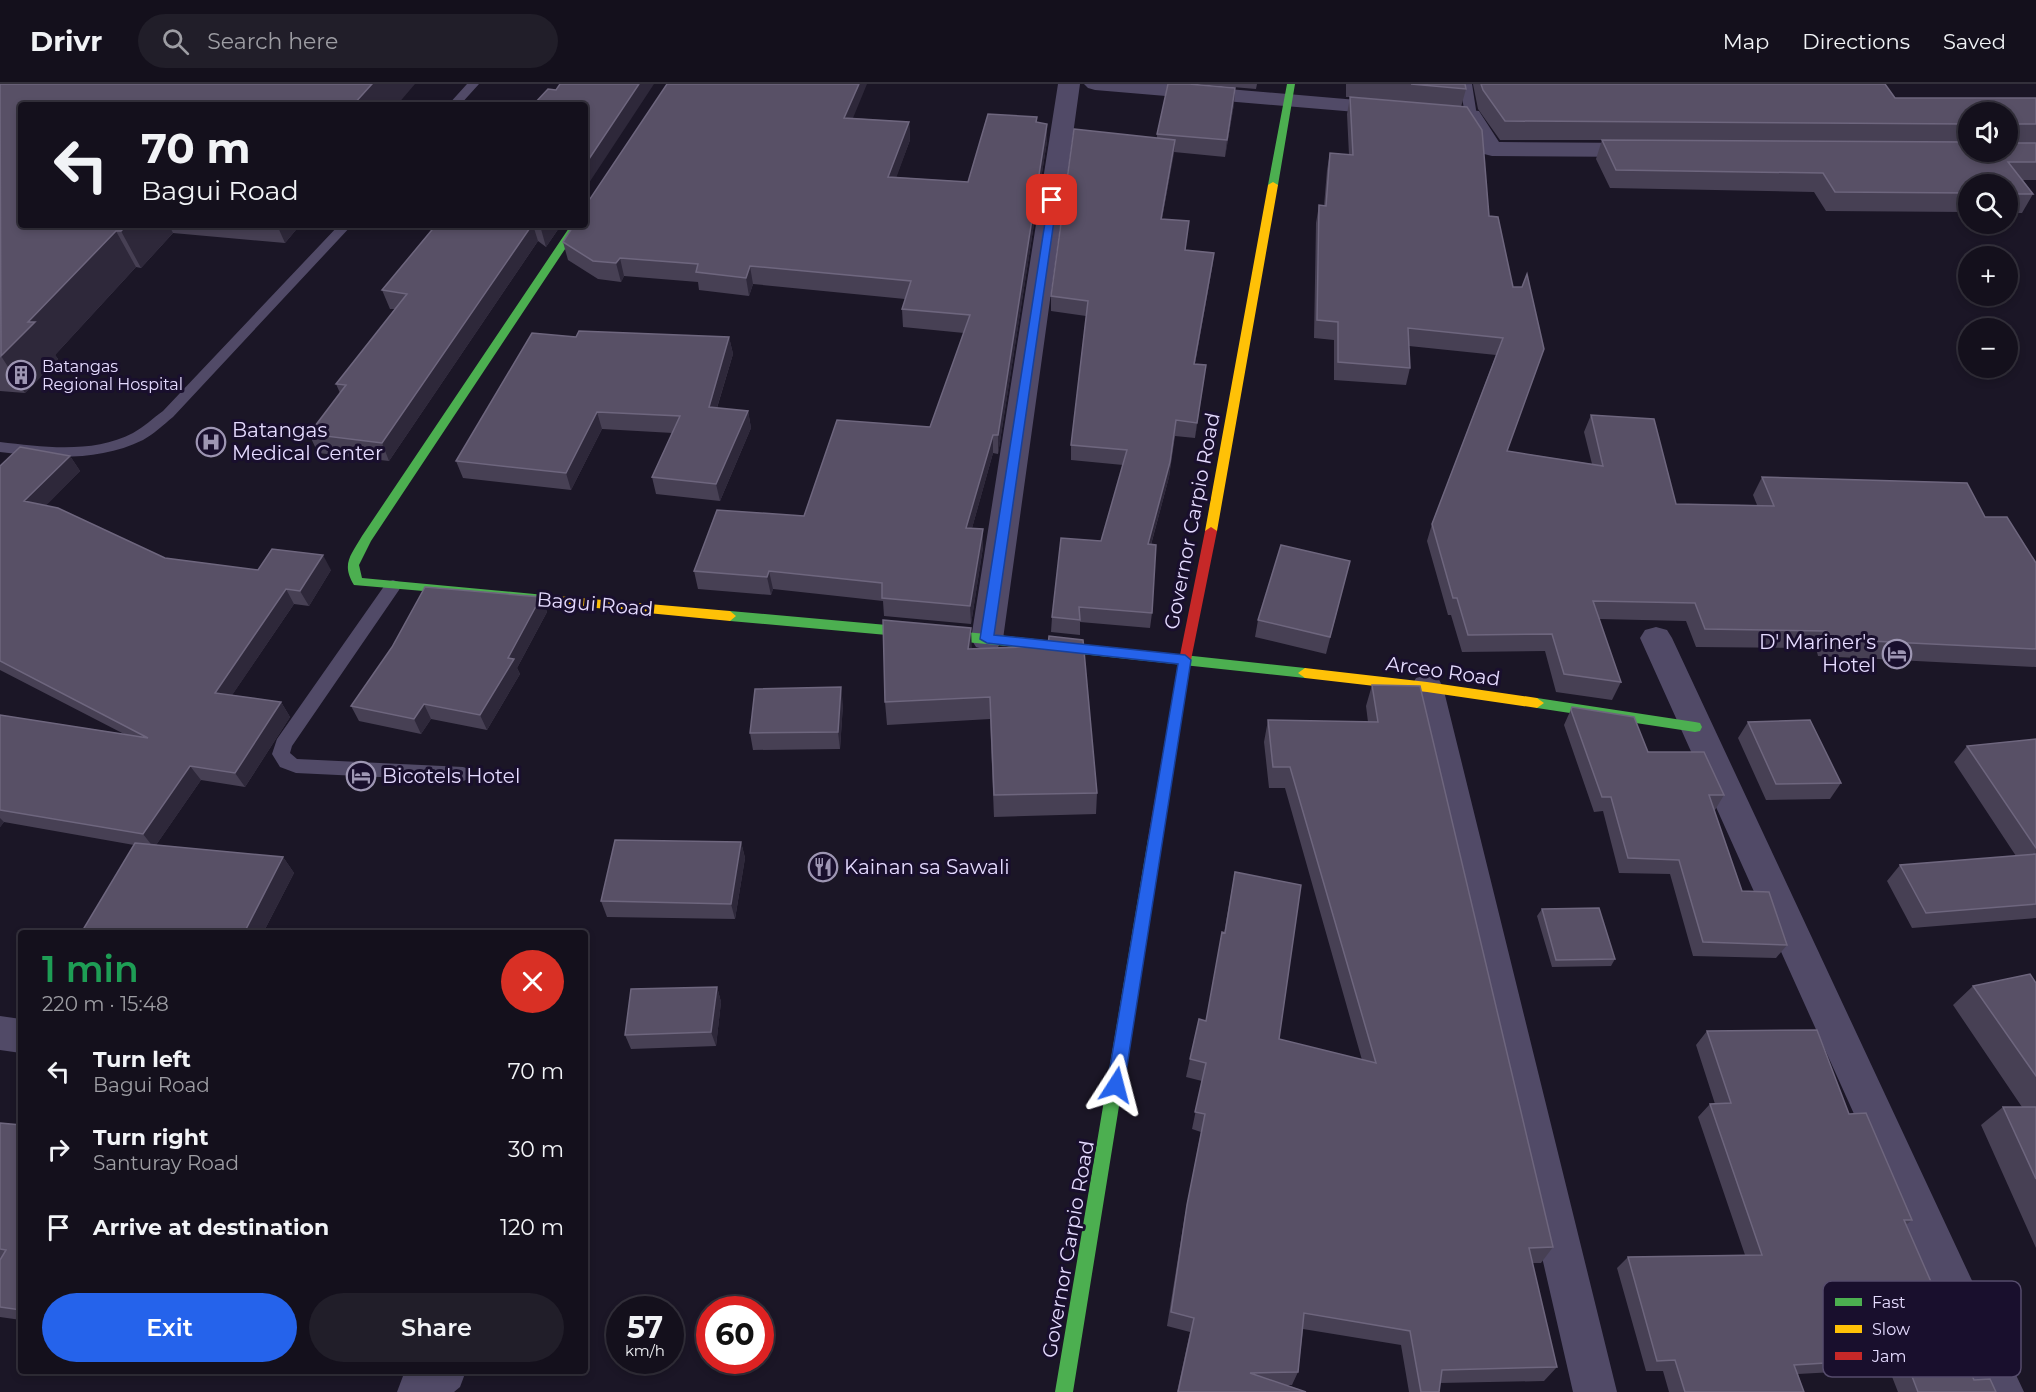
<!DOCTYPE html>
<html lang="en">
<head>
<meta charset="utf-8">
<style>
	body { margin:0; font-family:Montserrat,sans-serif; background:#211e29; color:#f1f3f6; height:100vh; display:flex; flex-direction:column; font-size:22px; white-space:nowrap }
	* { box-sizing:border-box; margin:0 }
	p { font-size:20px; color:#9d9da3 }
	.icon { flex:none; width:33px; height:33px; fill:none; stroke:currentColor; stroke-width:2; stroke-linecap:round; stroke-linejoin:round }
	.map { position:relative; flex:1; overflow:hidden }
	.details { position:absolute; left:18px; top:846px; width:570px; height:444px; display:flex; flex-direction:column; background:#14101c; border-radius:6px; box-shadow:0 3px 9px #0003,0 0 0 2px #33303b }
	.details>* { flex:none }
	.guide { position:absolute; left:18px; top:18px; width:570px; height:126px; border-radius:6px; box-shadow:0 3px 9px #0003,0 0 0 2px #33303b; background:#14101c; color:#f1f3f6; overflow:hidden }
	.buttons { position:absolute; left:1958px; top:18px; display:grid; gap:12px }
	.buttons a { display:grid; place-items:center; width:60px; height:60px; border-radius:50%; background:#14101c; box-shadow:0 3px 9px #0003,0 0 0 2px #33303b; font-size:30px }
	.speed { position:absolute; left:606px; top:1212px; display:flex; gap:12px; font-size:30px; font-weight:700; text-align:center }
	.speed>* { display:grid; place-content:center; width:78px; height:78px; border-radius:50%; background:#14101c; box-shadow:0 3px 9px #0003,0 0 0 2px #33303b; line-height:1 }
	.speed small { font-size:15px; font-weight:400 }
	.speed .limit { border:9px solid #d22; background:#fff; color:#111 }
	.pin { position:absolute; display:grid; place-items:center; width:51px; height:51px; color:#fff; margin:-26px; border-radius:12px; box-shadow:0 3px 9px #0006 }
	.me { position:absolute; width:66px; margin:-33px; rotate:9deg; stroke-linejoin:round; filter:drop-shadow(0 0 4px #0008) }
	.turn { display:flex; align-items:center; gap:21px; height:126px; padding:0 24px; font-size:27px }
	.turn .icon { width:78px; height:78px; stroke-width:2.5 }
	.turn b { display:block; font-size:42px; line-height:51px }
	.round { display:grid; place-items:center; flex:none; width:63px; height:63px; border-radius:32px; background:#211e29 }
	.summary { display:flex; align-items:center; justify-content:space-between; height:102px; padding:0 24px }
	h1 { font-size:36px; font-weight:600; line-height:45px; color:#1e9e55 }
	.button { display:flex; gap:12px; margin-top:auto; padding:12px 24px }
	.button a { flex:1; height:69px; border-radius:36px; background:#2563eb; color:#fff; font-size:24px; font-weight:600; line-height:69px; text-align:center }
	.button a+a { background:#211e29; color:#f1f3f6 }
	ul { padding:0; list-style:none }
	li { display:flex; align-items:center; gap:18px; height:78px; padding:0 24px }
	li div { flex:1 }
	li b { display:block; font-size:22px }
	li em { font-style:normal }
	header { display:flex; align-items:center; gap:36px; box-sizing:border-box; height:84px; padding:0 30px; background:#14101c; border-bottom:2px solid #33303b }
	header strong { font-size:28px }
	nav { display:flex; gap:33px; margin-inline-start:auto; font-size:21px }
	.search { width:420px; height:54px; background:#211e29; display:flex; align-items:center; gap:15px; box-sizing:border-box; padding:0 21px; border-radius:33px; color:#9d9da3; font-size:22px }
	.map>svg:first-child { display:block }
</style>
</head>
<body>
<header>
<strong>Drivr</strong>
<div class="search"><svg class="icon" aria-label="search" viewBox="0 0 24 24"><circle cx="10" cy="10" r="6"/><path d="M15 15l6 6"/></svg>Search here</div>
<nav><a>Map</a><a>Directions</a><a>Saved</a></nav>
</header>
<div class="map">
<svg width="2036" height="1308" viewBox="0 0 2036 1308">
	<rect width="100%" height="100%" fill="#1b1626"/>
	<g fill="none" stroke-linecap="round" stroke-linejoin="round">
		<!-- lane -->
		<path fill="#514a67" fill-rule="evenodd" d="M467,0H479L460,21H448Z
			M1460,0H1472L1477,32L1475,35H1467L1465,32Z
			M339,141H352L173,333C163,341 154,350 143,356C99,378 47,374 0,368V358C43,363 93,370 133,349C144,343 153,334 163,327Z
			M393,496L399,498L401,502L399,506L292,662L290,669L297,675L463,683L469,685L472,690L469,695L463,697L296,689L280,683L272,670L277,655L387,498Z"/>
		<!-- street -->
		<path fill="#514a67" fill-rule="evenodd" d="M1058,0H1080L1003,555L998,563L987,566L976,563L971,555Z
			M1084,0H1170L1392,19L1400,20L1403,25L1400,30L1392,31L1095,6L1088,4Z
			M1447,24L1479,27L1499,58L1644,59L1652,61L1655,66L1652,71L1644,73L1492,72L1484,70L1464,38L1439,35L1436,30L1439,25Z
			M1656,543L1667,546L1672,554L2024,1308H1979L1640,554L1645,546Z
			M1427,591L1438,594L1443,603L1617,1308H1573L1411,603L1416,594Z
			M0,932L21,935V969L0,966Z
			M409,1287H466L460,1303L454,1308H397L403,1292Z"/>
		<!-- fast -->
		<path fill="#4caf50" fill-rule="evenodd" d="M1287,0H1295L1278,101L1273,104L1268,101Z
			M571,141H581L371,457L359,481L362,494L545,511L551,515L549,518L354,501C341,480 351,471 362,452Z
			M730,527L987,550L1305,584L1312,589L1305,594L987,560L730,537L724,532Z
			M1537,614L1695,638L1700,639L1702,643L1700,647L1695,648L1537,624L1530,619Z
			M1155,749L1160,751L1162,755L1073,1308H1055L1148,755L1150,751Z"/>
		<!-- slow -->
		<path fill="#ffc107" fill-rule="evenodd" d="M1273,98L1278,101L1217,447L1211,451L1205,447L1268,101Z
			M545,511L730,527L736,532L730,537L545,519L539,515Z
			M1305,584L1427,598L1537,614L1544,619L1537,624L1427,608L1305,594L1298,589Z"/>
		<!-- jam -->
		<path fill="#c62828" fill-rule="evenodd" d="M1211,443L1217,447L1191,576L1162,755L1160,759L1155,761L1150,759L1148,755L1179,576L1205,447Z"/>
	</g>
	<!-- wall -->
	<path fill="#474054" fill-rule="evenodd" d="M0,0L21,141H300L285,159L173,149L141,184L136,183L55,271L58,275L25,309L0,307Z
		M1197,0H1257L1256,5Z
		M1346,0H1465L1466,5L1461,23L1489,132L1498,133L1508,367L1592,380L1584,348L1591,331L1676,420L1757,421L1753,411L1762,393L1985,433L2036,479V583L1818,572L1816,564L1696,563L1686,537L1599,535L1621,598L1612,616L1556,608L1545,567L1462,568L1451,531H1448L1427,457L1432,440L1496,271L1409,262L1410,284L1406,301L1334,296V256L1314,254L1316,139L1319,121L1324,122L1327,86L1330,69L1349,71L1347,30L1350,13H1346Z
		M1473,0H1885L1895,14H2036V96H2023L2033,110L2022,129H2007V100H1968V128L1826,127L1814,108L1610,104L1596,75L1602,56H1500L1478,25ZM1968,28H2007V68H1968Z
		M1234,20L1225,73L1174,68L1162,135L1186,166L1214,169L1212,184L1195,280L1206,281L1195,354L1175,352L1169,393L1151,461L1152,529L1150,544L1080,538V551L1051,548L1052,533L1101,457L1123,381L1071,376V361L1086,232L1051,227V212L1157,54V50Z
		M853,34L909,38L910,56L896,93L968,98L1037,39L1047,57L998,370L993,369L972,444L983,463L971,540L884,532L883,517L773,505L771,511L698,505L694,487L804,432L930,343L964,249L903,243L902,225L905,215L753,200L749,212L699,206L698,198L624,192L621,198L598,195L568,176L563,158Z
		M436,141H561L546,163L538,157L389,377L318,369L309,350L340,309L336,300L395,225H390L382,206Z
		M576,253H729L733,270L717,324L748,327L751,344L720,417L656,410L652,393L673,349L602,345L571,406L463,394L456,377Z
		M70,372L80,387L46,421L165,474L258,486H331L309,522L294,520L232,611L281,618L290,633L245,703L201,696L156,761L283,773L294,789L263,849H81L134,761L4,738L0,743V631L124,650L0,586V382Z
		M1350,477L1326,570L1255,553L1258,536Z
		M541,513L547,528L517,584L520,590L487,646L431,635L421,650L359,637L351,622Z
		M972,564L1097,709L1096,730L994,733L990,635L887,641L885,618Z
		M1372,601L1553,1163L1541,1179H1532L1557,1283L1544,1297L1440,1299L1439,1308H1409L1401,1261L1303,1245L1298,1288L1292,1301H1287L1306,1308H1177L1190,1248L1167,1242L1184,1137L1201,1048L1192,1045L1202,997L1186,993L1190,975L1206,937L1222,848L1224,849L1235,788L1279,955L1362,976L1285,704H1269L1264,658L1268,636L1368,638L1366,622Z
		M843,620L840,665L753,666L750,649Z
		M1572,623L1724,711L1715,726H1714L1742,807L1787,861L1776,874L1693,872L1670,790L1619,789L1603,727L1594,728L1564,641Z
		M1748,638L1841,699L1830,715L1766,716L1738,654Z
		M2036,655V834L1912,844L1887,797L1900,781L2016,772L1954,678L1967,662Z
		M741,758L745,774L735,835L607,833L601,817Z
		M1542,825L1615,875L1611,882L1552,883L1537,832Z
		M2036,899V1164L1981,1041L2003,1023H2022L1953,921L1973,902Z
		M717,903L721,918L716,962L631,965L625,951Z
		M1707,947L1849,1030L1912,1136L1906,1141L1974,1296L1996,1308H1898L1889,1285L1798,1290L1804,1308H1669L1663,1287H1646L1617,1184L1628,1173L1745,1171L1698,1033L1710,1020H1715L1696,961Z
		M0,1039L21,1041V1236L0,1233Z"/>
	<!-- shaded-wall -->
	<path fill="#2e283a" d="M372,0H415L397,21H353Z
		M639,0H654L585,105V81Z
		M859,0H867L846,51L844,34Z
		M1235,4L1234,20L1225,73L1227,56Z
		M909,38L910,56L890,111L888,93Z
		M1047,40V57L998,370V351Z
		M1175,56L1174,70L1159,150L1161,135Z
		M127,141H169L173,149L141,184L121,147Z
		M277,141H300L285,159Z
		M532,141H533L538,157L389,377L382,359Z
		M544,141H561L546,163L541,145Z
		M116,147L136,183L55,271L58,275L25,309L1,272L28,238Z
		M1214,169L1212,184L1192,295L1194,280Z
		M620,174L624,192L621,198L616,179Z
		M750,182L753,200L749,212L746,194Z
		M729,253L733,270L712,340L709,323Z
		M1206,281L1204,297L1195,354L1197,339Z
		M748,327L751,344L720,417L716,400Z
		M597,328L602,345L571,406L566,389Z
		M1176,336L1169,393L1147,475L1148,460Z
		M993,351V369L967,462L966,444Z
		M70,372L80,387L35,433L24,417Z
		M983,445V463L971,540L970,522Z
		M323,471L331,486L309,522L300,507Z
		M769,487L773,505L771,511L767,493Z
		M286,505L294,520L224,623L215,609Z
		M541,513L547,528L517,584L520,590L487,646L480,631L508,574Z
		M971,544L972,567L968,565Z
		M841,603L843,620L840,665L838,648Z
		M281,618L290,633L245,703L235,689Z
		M424,620L431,635L421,650L414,635Z
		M190,682L201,696L154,764L143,750Z
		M0,734L4,738L0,743Z
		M741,758L745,774L735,835L731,820Z
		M283,773L294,789L263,849H244Z
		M717,903L721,918L716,962L711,948Z"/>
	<!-- building -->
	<path fill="#585066" stroke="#6e667e" stroke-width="1.5" d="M0,0H372L353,21H21V141H127L121,147H116L28,238H35L1,272Z
		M560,0H639L585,81V21H533L548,5L556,6Z
		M667,0H859L844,34L909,38L888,93L968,98L988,30L1037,33L1036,38L1047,40L998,351H993L966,444L983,445L970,522L882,514V499L769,487L767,493L694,487L717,426L804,432L837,336L930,343L970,231L902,225L911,197L750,182L746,194L696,188L698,180L620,174L616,179L593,177L563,158L574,141H585V117L590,115Z
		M1168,0H1189L1235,4L1227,56L1157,50Z
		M1411,0H1465L1466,5Z
		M1481,0H1885L1895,14H2036V40H2017L2015,47H2007V28H1968V40L1505,37L1483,6Z
		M1350,13L1467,23L1482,46L1489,132L1498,133L1513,203H1522L1527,190L1544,265L1507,367L1603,382L1591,331L1654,335L1676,420L1774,422L1762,393L1967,399L1985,433H2007L2036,479V565L1829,555L1826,547L1705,545L1695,519L1593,517L1621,598L1564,590L1552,550L1468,551L1457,514H1453L1432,440L1503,254L1408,244L1410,284L1338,278V238L1317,236L1319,121L1326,122L1330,69L1353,71Z
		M1074,45L1175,56L1161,135L1189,137L1185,166L1214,169L1194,280L1206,281L1197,339L1176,336L1170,378L1148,460L1156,461L1152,529L1079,523L1080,536L1052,533L1061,454L1101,457L1127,366L1071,361L1088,217L1051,212Z
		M1602,56L1968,58V68H2007V59H2036V78H2008L2033,110H2007V100H1968V109L1835,108L1823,89L1616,86Z
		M436,141H532L382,359L309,350L346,301L336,300L407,210L382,206Z
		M535,141H544L541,145Z
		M579,247L729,253L709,323L748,327L716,400L652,393L680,332L597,328L566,389L456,377L532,249L576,253Z
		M20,363L70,372L24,417L58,424L165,474L258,486L272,465L323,471L300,507L286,505L215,609L281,618L235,689L190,682L143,750L0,726V631L148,654L0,577V382Z
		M1281,461L1350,477L1330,553L1258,536Z
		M425,503L541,513L508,574L514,575L480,631L424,620L414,635L351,622L392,563Z
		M883,536L971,544L968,565L1048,562L1049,552L1083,556L1097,709L994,711L990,613L885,618Z
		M1372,601L1420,602L1553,1163L1529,1164L1557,1283L1442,1286L1439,1308H1421L1410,1247L1304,1229L1298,1288L1250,1289L1306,1308H1178L1194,1234L1171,1228L1187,1121L1205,1030L1195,1028L1206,979L1190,975L1199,935L1206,937L1222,848L1225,849L1235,788L1301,801L1279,955L1376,979L1290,683H1273L1268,636L1378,638Z
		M841,603L838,648L750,649L755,605Z
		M1572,623L1634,633L1648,668H1704L1724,711H1709L1742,807L1769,808L1787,861L1703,858L1679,776L1628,774L1611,713H1602L1571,626Z
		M1810,636L1841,699L1776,700L1748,638Z
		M2036,655V764L1967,662Z
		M615,756L741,758L731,820L601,817Z
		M135,759L283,773L244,849H81Z
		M2036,770V820L1926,829L1900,781Z
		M1599,824L1615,875L1556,876L1542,825Z
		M2030,890L2036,899V992L1973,902Z
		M717,903L711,948L625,951L631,905Z
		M1817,946L1849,1030L1866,1029L1912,1136H1904L1974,1296L1990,1295L1996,1308H1918L1905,1274L1794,1281L1804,1308H1685L1675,1276L1657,1277L1628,1173L1762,1171L1710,1020L1731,1019L1707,947Z
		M2003,1023H2036V1095Z
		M0,1039L21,1041V1226L0,1223V1176L6,1166L0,1165Z"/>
	<!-- route -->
	<path fill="#2563eb" stroke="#184099" stroke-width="1.5" d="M1049,113L1057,116L994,551L1185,571L1191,576L1124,1001L1121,1006L1116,1008L1110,1006L1107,1001L1178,580L987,559L980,555Z"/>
	<!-- icons -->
	<defs>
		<g id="building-ring" transform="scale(1.5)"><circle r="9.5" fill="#190f2d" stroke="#9e96b3" stroke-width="1.5"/><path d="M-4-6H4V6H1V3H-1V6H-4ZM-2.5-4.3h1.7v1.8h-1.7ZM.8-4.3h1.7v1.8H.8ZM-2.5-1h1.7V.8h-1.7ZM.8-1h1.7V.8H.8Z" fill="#9e96b3"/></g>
		<g id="hospital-ring" transform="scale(1.5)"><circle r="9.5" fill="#190f2d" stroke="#9e96b3" stroke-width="1.5"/><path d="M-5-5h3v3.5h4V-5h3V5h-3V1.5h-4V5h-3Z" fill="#9e96b3"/></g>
		<g id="hotel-ring" transform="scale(1.5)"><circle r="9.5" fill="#190f2d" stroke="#9e96b3" stroke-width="1.5"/><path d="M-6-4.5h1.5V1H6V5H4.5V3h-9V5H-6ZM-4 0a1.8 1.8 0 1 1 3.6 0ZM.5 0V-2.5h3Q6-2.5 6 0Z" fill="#9e96b3"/></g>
		<g id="restaurant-ring" transform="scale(1.5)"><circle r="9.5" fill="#190f2d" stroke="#9e96b3" stroke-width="1.5"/><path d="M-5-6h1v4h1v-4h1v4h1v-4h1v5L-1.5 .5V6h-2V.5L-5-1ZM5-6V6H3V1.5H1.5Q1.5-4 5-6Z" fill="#9e96b3"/></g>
	</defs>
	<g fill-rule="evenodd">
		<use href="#building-ring" x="21" y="291"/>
		<use href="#hospital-ring" x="211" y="358"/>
		<use href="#hotel-ring" x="1897" y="570"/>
		<use href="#hotel-ring" x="361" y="692"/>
		<use href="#restaurant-ring" x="823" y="783"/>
	</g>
	<g text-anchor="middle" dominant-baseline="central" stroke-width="6" stroke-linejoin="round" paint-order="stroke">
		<!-- far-poi labels -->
		<g font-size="16" fill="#e5dbff" stroke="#190f2d" text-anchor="start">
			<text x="42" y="282">Batangas<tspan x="42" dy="18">Regional Hospital</tspan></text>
		</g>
		<!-- poi labels -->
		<g font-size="20" fill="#e5dbff" stroke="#190f2d" text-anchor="start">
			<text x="232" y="346">Batangas<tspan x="232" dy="23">Medical Center</tspan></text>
			<text x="1876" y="558" text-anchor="end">D' Mariner's<tspan x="1876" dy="23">Hotel</tspan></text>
			<text x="382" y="692">Bicotels Hotel</text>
			<text x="844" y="783">Kainan sa Sawali</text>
		</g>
		<!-- street labels -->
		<g font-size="20" fill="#e5dbff" stroke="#190f2d">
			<text transform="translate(1192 437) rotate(-79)">Governor Carpio Road</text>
			<text transform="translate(595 520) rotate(5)">Bagui Road</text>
			<text transform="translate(1443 587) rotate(8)">Arceo Road</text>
			<text transform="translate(1068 1165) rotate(-80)">Governor Carpio Road</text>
		</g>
	</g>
	<!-- legend -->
	<rect x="1823" y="1197" width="198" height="96" rx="9" fill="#190f2d" stroke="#564c6c" stroke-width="1.5"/>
	<rect x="1835" y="1214" width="27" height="8" fill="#4caf50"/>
	<rect x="1835" y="1241" width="27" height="8" fill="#ffc107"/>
	<rect x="1835" y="1268" width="27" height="8" fill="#c62828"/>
	<g font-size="16" fill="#e5dbff">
		<text x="1872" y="1224">Fast</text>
		<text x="1872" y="1251">Slow</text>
		<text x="1872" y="1278">Jam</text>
	</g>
</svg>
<div class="buttons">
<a><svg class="icon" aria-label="sound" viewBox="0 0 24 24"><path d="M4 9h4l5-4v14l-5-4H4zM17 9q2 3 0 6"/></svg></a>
<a><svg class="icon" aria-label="search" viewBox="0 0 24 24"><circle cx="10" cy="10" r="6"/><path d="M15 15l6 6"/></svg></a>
<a>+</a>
<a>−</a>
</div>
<div class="speed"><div>57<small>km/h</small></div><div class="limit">60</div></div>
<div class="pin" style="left:1052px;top:116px;background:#d93025"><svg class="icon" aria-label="arrive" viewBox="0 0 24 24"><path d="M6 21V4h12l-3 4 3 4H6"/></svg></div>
<svg class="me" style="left:1116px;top:1001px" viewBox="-20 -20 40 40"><path d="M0-17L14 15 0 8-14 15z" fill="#2563eb" stroke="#fff" stroke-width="4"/></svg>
<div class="guide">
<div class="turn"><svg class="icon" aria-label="left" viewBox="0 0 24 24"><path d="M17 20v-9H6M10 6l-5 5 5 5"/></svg><div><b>70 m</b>Bagui Road</div></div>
</div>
<section class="details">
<div class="summary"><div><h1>1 min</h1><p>220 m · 15:48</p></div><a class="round" style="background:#d93025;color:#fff"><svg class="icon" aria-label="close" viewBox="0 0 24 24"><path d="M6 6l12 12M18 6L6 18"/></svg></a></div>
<ul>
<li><svg class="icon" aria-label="left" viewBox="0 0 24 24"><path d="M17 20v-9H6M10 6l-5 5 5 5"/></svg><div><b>Turn left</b><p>Bagui Road</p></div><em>70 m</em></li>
<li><svg class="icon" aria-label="right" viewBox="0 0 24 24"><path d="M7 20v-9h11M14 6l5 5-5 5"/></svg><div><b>Turn right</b><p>Santuray Road</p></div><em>30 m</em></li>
<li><svg class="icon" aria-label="arrive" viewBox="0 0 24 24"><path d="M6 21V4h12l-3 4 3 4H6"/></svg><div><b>Arrive at destination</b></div><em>120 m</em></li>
</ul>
<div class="button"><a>Exit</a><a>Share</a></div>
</section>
</div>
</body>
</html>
